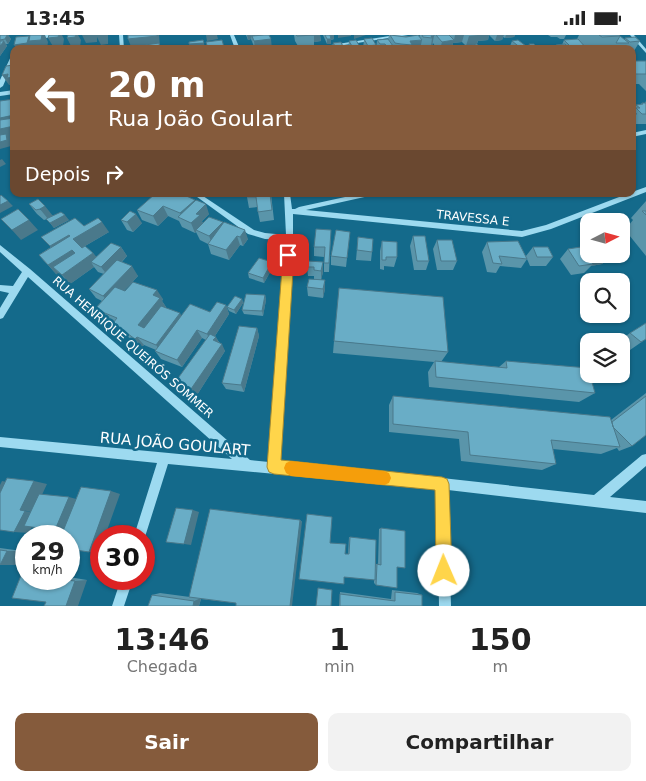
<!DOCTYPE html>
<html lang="pt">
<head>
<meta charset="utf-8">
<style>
	body { margin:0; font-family:"DejaVu Sans",sans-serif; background:#f2f2f2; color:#222; height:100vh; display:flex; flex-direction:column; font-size:19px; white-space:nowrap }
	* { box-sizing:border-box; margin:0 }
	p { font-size:16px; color:#767676 }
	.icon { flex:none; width:28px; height:28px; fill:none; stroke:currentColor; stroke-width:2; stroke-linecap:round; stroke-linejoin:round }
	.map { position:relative; height:571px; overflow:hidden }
	.sheet { display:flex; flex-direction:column; background:#fff; flex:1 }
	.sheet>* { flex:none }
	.banner { position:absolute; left:10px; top:10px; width:626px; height:152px; border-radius:10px; box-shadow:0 1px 4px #0004; background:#855b3c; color:#fff; overflow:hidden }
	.needle { width:32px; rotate:84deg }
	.buttons { position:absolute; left:580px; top:178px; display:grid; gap:10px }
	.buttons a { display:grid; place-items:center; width:50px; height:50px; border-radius:10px; background:#fff; box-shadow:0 1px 4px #0004; font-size:25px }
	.speed { position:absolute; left:15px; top:490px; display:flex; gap:10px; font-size:25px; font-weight:700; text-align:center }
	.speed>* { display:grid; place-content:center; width:65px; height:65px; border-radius:50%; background:#fff; box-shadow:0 1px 4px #0004; line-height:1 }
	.speed small { font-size:12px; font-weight:400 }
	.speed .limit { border:8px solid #d22; background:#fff; color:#111 }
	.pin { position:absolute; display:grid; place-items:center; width:42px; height:42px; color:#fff; margin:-21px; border-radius:10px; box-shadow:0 2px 8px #0006 }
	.me { position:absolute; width:55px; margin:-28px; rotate:359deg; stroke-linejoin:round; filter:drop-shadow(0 0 4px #0008) }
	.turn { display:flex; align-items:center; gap:18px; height:105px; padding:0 15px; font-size:22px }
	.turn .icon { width:65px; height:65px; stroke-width:2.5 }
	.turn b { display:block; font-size:35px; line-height:42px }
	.then { display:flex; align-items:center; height:48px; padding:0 15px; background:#0003; gap:10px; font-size:19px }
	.eta { display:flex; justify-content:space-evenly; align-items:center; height:85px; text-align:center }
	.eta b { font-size:30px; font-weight:800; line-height:35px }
	.action { display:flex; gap:10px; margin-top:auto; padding:10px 15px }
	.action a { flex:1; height:58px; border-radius:10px; background:#855b3c; color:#fff; font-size:20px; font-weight:800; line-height:58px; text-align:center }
	.action a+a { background:#f2f2f2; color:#222 }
	.status { display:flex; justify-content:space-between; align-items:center; height:35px; padding:0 25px; background:#fff; direction:ltr }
	.status svg { height:14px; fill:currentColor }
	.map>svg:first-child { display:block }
</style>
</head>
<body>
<div class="status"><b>13:45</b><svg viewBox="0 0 49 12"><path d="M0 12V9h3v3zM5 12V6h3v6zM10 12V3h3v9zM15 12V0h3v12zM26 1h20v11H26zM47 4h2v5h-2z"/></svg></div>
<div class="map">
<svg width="646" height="571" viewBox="0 0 646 571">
	<rect width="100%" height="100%" fill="#146a8b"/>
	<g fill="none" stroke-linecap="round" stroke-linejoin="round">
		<!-- minor -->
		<path fill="#9ddaf0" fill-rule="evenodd" d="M42,0H59C46,6 28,0 19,14H14L21,5Z
			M119,0H123L124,14H120Z
			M230,0H234L240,14H235Z
			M396,0H408L319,14H305Z
			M630,0H634L646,14V18Z
			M14,18V25L3,51L0,53V45L12,19Z
			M14,55V59L0,61V57Z
			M646,95V99L632,102V98Z
			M646,152V157L551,194L522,202L293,179V201L295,203L293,205L280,428L442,443L594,460L642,420L646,419V431L610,462L646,466V478L448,455L451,571H439L437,454L168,429L144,505V501H134L157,428L0,412V402L232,424L28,242L3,283L0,284V273L9,258L0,256V250L13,251L22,237L0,217V210L30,234L250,425L269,427L285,205L265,204L248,199L193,159H200L254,195L265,198L286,200L284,159H290L292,174H295L299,172L359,159H372L369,161L306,175L522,196L546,190L627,159H632V157Z
			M121,544H133L124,571H112Z"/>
	</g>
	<!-- wall -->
	<path fill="#5a95aa" d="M0,0H8L11,4L8,9H6L7,11L0,21Z
		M246,0H262L272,14H255L251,4L248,5Z
		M294,0H320L321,6L314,7V10L298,11L295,6Z
		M323,0H334V4L331,5V9H327Z
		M389,0L419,2L420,0H515L514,2L505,3L503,2L502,5L495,6L489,0L488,5L478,6L477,9L482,14H466L467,11H468H466L462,7L453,8L452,14H437L433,8L432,11H431L430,13L421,12V11L420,14H376L377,5L388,4Z
		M548,0H566L564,4H560L557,2H551Z
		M579,0H619L624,5L625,3L640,6L634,16H632V14H539L540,12H555L556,10H562L564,5L577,4Z
		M364,4L376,14H363Z
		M349,6L360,12V14H348Z
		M512,6L528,12L529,9L538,13L537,14H509Z
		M632,26H646V56L639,49H632Z
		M646,66V89H635L632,87V69L635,71L636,70L641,69L642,68H645Z
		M145,159H184L185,161L195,165V166L209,179L202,186L203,189L223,187V188L248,204L243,211L240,210L229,225L211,219L208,209L200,205L196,197L195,198L182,192L179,186L168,181L158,191L142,185L137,175L152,162Z
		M271,159L274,185L260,187L257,172L249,173L247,162Z
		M646,166V221L625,195L633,185L631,183Z
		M29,169L53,181L69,185L54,193L47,184L44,185L37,179Z
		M121,185L142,188L133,197L127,195Z
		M84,191L109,197L85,211L93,218L96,222L121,212L127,221L122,227L138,241L124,256L163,264L162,266L166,272L165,273L181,281L210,277L226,270L229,279L215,301L225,316L197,360L181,353L176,346L206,305L202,303L182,332L161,324L155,316L156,315L144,310L142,312L120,296L113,288L114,287L102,282L95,274L102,266L96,263L89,254L104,239L98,237L94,232L70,249L59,238L57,240L39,220L51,212L41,202Z
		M331,195L329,237H324V222L314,221V212Z
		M350,197L346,232L331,230V221Z
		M413,201L429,226L426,235H414L410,211Z
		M358,202L372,217L371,226L356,225Z
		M437,205L457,226L453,235H437L433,214Z
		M382,206L397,222L394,232L384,231V235L380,234V216Z
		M487,207L526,221L533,212L553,222L546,231H530L527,224L521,233L500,231L496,238L487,237L482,217Z
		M568,214L587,222L590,219H611V220L602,229L591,231L584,238L571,240L560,224Z
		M323,227V237L321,245L314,244V241H308L307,232Z
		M273,232L264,248L249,243L248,238Z
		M325,245V254L323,263L308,261L307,252Z
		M265,260L266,265L263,281L244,279L242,275Z
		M242,264L243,268L236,279L229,276L227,272Z
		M257,293L259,301L244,357L226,354L222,348Z
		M630,298L646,304L630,315L621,308V306H619Z
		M334,306L448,317L441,327L499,332L506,326L595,358L579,367L429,352L428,337L434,327L333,318Z
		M646,358V400L632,411L619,416L617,413L601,419L553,414L556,429L542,435L461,426L459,404L389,397V370L393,361L611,385Z
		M300,485L302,487L236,568L201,564L199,571H148L152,560L160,558L190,562Z
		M381,493L397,532L376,550L374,548V545L330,508L345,519H348L349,502H350L376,529H378L379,494Z
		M0,513L22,516L16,530H0Z
		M69,542L87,545L46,567L26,544H69Z
		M392,555L417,558L422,560V571H339L340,557L391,564Z"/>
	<!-- shaded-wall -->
	<path fill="#4a798b" d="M7,0H8L11,4L8,9L5,4Z
		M42,0H45L48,7L47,14H17L14,10L29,1L32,6Z
		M59,0H62L64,4L63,11L54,13L48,3Z
		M76,0H78L81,5L80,12L72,13L67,3Z
		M82,0H108V9L101,10L97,2V7L86,8Z
		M159,0L160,11V14L159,11L132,14L128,4Z
		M206,0H217L218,4L207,6Z
		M247,0H251V4L248,5Z
		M251,0H262L271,4L272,14H255L254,6L252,1L253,9Z
		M311,0H320L321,6L314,7V0Z
		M329,0H334V4L331,5V9H327V4Z
		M338,0H351V1L338,3Z
		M354,0H366L354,4Z
		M455,0H464L462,7L453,8L452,14H440L442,7L454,5Z
		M478,0H489L488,5L478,6L476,10L466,11L469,1Z
		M497,0H504L502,5L495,6Z
		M506,0H515L514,2L505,3Z
		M431,1H434L432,11H431L432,3Z
		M422,5L420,14H412V10L410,6Z
		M4,6L7,11L0,21V11Z
		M204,8L205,14H190L189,9Z
		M376,10V14H368V11Z
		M393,11V14H387V12Z
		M224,12V14H208Z
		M8,39L14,42V52L12,50H9L2,40Z
		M14,80V103L10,104L11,111L0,114V83Z
		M2,124L6,129L0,132V125Z
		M176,159H184L186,163L180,169Z
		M195,165L198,175L183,185L180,178Z
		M8,166L13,171L0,178V170Z
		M206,169L209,179L202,186L203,190L196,195V197L195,198L191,188L196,179Z
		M45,171L53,181L48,184L40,174Z
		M163,171L168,181L158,191L153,181Z
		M136,179L142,188L133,197L127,187Z
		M65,180L69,185L54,193L50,188Z
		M29,185L38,195L21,205L12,195Z
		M102,187L109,197L80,214L73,204Z
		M223,187L226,197L213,211L209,201Z
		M245,195L248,204L243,211L240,202Z
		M69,200L76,210L59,220L50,211Z
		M237,201L240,210L229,225L226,215Z
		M121,212L127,221L108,241L101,232Z
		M72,215L80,224L53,232L59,238L57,240L48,230Z
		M93,218L101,227H91L94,232L70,249L62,240Z
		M611,220L602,229L591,231L593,229H590L596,222Z
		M272,227L273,232L264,248L263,243Z
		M323,227V237L321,245V236Z
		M132,231L138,241L111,270L103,261Z
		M325,245V254L323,263V254Z
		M157,255L163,264L162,266L166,272L145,299L138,290L153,260Z
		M265,260L266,265L263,281L262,276Z
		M242,264L243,268L236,279L234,275Z
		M226,270L229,279L211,307L207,299Z
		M180,278L185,287L162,318L156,310Z
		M257,293L259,301L244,357L241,350Z
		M197,295L202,303L182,332L177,325Z
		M137,302L144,310L142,312L135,304Z
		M216,302L220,310L213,305Z
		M222,309L225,316L197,360L191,354Z
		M2,446L17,449L0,483V450Z
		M34,446L47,449L34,477L20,475Z
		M111,456L120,459L105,501H101V513L100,517H89Z
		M69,462L80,465L68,496L55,495Z
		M193,475L199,477L191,510L184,509Z
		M25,476L38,478L29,498L14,497Z
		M300,485L302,487L292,571H290Z
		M7,516H22L16,530H0Z
		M87,545L78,571H66L75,546Z
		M201,563L199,571H193L194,566Z"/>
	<!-- building -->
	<path fill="#69adc6" stroke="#4a798b" d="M0,0H7L5,4L0,5Z
		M30,0H42L41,5L29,6Z
		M49,0H59L58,2L48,3Z
		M68,0H76L75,2L67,3Z
		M128,0H157V1L128,4Z
		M264,0H269L271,4L254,6L252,1Z
		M296,0H314L297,1Z
		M325,0H330L331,4H327Z
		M390,0L406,2L418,0L422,5L410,6L412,10L401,9L395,8Z
		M422,0H434V1H431L432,3L423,2Z
		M436,0H449L454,5L442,7Z
		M599,0H619L620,1L602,2Z
		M29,1L27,8L14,10L16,2Z
		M620,1L629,8H616Z
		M635,2L640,6L630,7L625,3Z
		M372,3L376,10L368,11L364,4Z
		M388,4L393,11L387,12L385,9H380L377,5Z
		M578,4L587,14H573L564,5Z
		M203,5L204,8L189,9V7Z
		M222,5L224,12L208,14L206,7Z
		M356,5L360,12L353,13L349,6Z
		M518,5L530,14H522L512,6Z
		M0,6H4L0,11Z
		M341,7L344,14H332L331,12L335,11L333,8Z
		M159,8L160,14H145V10Z
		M477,9L482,14H470L467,11Z
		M529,9H534L538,13H533Z
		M565,9L569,14H559L556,10Z
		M310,11L311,14H315H301L300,12Z
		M329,12L330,14H320L319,13Z
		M540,12H555L557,14H541Z
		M632,26H646V39H634L632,37Z
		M14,30V42L7,43L8,39L2,40L6,31Z
		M14,64V68L11,73L14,72V80L0,83V66Z
		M642,68H646V79H642L636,73H640L636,70L643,69Z
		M632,75L637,79H632Z
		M14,83V91L0,94V85Z
		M6,99L7,105L0,107V100Z
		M155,159H176L180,161L182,159L195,165L180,178L163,171L153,181L137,175Z
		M246,159H270L272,175L258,177L256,162H247Z
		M1,160L8,166L0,170V161Z
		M38,164L45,171L40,174L36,175L29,169Z
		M196,165L206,169L196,179L200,180L191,188L178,182Z
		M18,174L29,185L12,195L1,184Z
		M130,176L136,179L127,187L121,185Z
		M642,176H646V180Z
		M61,177L65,180L50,188L46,184Z
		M209,182L223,187L209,201L196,195Z
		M75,183L84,191L98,183L102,187L73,204L82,213L85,211L93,218L62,240L53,232L75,218L72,215L48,230L39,220L70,201L69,200L50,211L41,202Z
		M224,187L245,195L240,202L237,201L226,215L208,209Z
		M316,194L331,195L329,228H324L325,212H314Z
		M336,195L350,197L347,223L331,221Z
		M413,201H425L429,226H417Z
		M358,202L373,204L372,217L357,215Z
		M437,205H452L457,226H441Z
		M382,206L397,207V222H386V225H382Z
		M518,206L527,224L499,221L502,229L493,228L487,207Z
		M111,208L121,212L101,232L91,227Z
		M533,212H548L553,222H537Z
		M581,212L593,229L579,231L568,214Z
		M593,219H611V220L596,222Z
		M259,223L272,227L263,243L248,238Z
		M117,225L132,231L103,261L89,254Z
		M308,226L323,227L321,236L314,235V232H307Z
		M309,244L325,245L323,254L307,252Z
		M133,247L157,255L153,260L160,263L138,290L144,293L161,271L180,278L156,310L137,302L135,304L113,288L117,283L95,274L115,252L125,256Z
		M339,253L443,262L448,317L334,306Z
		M246,259L265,260L262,276L242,275Z
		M235,261L242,264L234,275L227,272Z
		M217,267L226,270L207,299L197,295L177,325L155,316L190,269L210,277Z
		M646,288V304L641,307L630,298Z
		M239,291L257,293L241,350L222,348Z
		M210,299L216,302L213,305L222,309L191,354L176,346Z
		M435,326L507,333L506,326L588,333L595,358L436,342Z
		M393,361L610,382L620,412L551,405L556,429L470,420L468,397L393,389Z
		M646,361V400L632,411L613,392L612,387Z
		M7,443L34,446L20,475L25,476L14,497L0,495V458Z
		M81,452L111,456L89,517L69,514V501H61Z
		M39,459L69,462L55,495L24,491Z
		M176,473L193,475L184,509L166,507Z
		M210,474L300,485L290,571H236V568L189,562Z
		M307,479L332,482L330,508L346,509L345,519H349L350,502L376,505L375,545L344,542V549L299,544Z
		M381,493L405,496V533L397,532V553L376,550L377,529L381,530Z
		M0,515L7,516L0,530Z
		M24,533H26V544H57L75,546L66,571H44L46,567L12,563Z
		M318,553L332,555L331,571H316Z
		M395,557L422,560V571H340V559L395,566Z
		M152,560L194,566L193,571H148Z"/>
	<!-- route -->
	<path fill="#ffd54a" stroke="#a68a30" d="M288,216L294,220L281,425L442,442L447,444L449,449L452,536L450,542L444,544L438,542L436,536L435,455L274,439L269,437L267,432L283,220Z"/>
	<!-- slow -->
	<path fill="#f59e0b" d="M291,426L384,436L389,438L391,443L389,448L384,450L291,441L286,438L284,433L286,428Z"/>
	<g text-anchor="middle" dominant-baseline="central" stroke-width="5" stroke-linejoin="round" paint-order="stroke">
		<!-- street labels -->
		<g font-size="12" fill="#fff" stroke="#146a8b">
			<text transform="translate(473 183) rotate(6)">TRAVESSA E</text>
			<text transform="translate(133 312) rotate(41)">RUA HENRIQUE QUEIRÓS SOMMER</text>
		</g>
		<!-- near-street labels -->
		<g font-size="15" fill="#fff" stroke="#146a8b">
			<text transform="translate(175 409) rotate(5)">RUA JOÃO GOULART</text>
		</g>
	</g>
</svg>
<div class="buttons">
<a><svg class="needle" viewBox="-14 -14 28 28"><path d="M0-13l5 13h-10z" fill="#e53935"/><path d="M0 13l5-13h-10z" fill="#767676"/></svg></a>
<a><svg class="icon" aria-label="search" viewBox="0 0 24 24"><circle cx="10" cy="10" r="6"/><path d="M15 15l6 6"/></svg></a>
<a><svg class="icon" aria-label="layers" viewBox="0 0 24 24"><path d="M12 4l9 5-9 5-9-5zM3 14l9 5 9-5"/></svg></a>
</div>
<div class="speed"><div>29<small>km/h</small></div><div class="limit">30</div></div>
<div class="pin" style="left:288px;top:220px;background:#d93025"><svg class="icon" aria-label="arrive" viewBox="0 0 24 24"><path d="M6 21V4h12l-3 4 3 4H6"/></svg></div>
<svg class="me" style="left:444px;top:536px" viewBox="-20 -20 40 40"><circle r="19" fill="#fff"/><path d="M0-13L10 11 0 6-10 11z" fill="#ffd54a"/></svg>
<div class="banner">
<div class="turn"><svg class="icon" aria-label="left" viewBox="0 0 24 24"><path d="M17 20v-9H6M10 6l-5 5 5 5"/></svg><div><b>20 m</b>Rua João Goulart</div></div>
<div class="then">Depois<svg class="icon" aria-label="right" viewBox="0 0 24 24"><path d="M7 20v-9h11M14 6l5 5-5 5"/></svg></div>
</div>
</div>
<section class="sheet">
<div class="eta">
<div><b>13:46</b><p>Chegada</p></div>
<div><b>1</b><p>min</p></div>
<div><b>150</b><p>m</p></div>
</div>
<div class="action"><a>Sair</a><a>Compartilhar</a></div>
</section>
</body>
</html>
